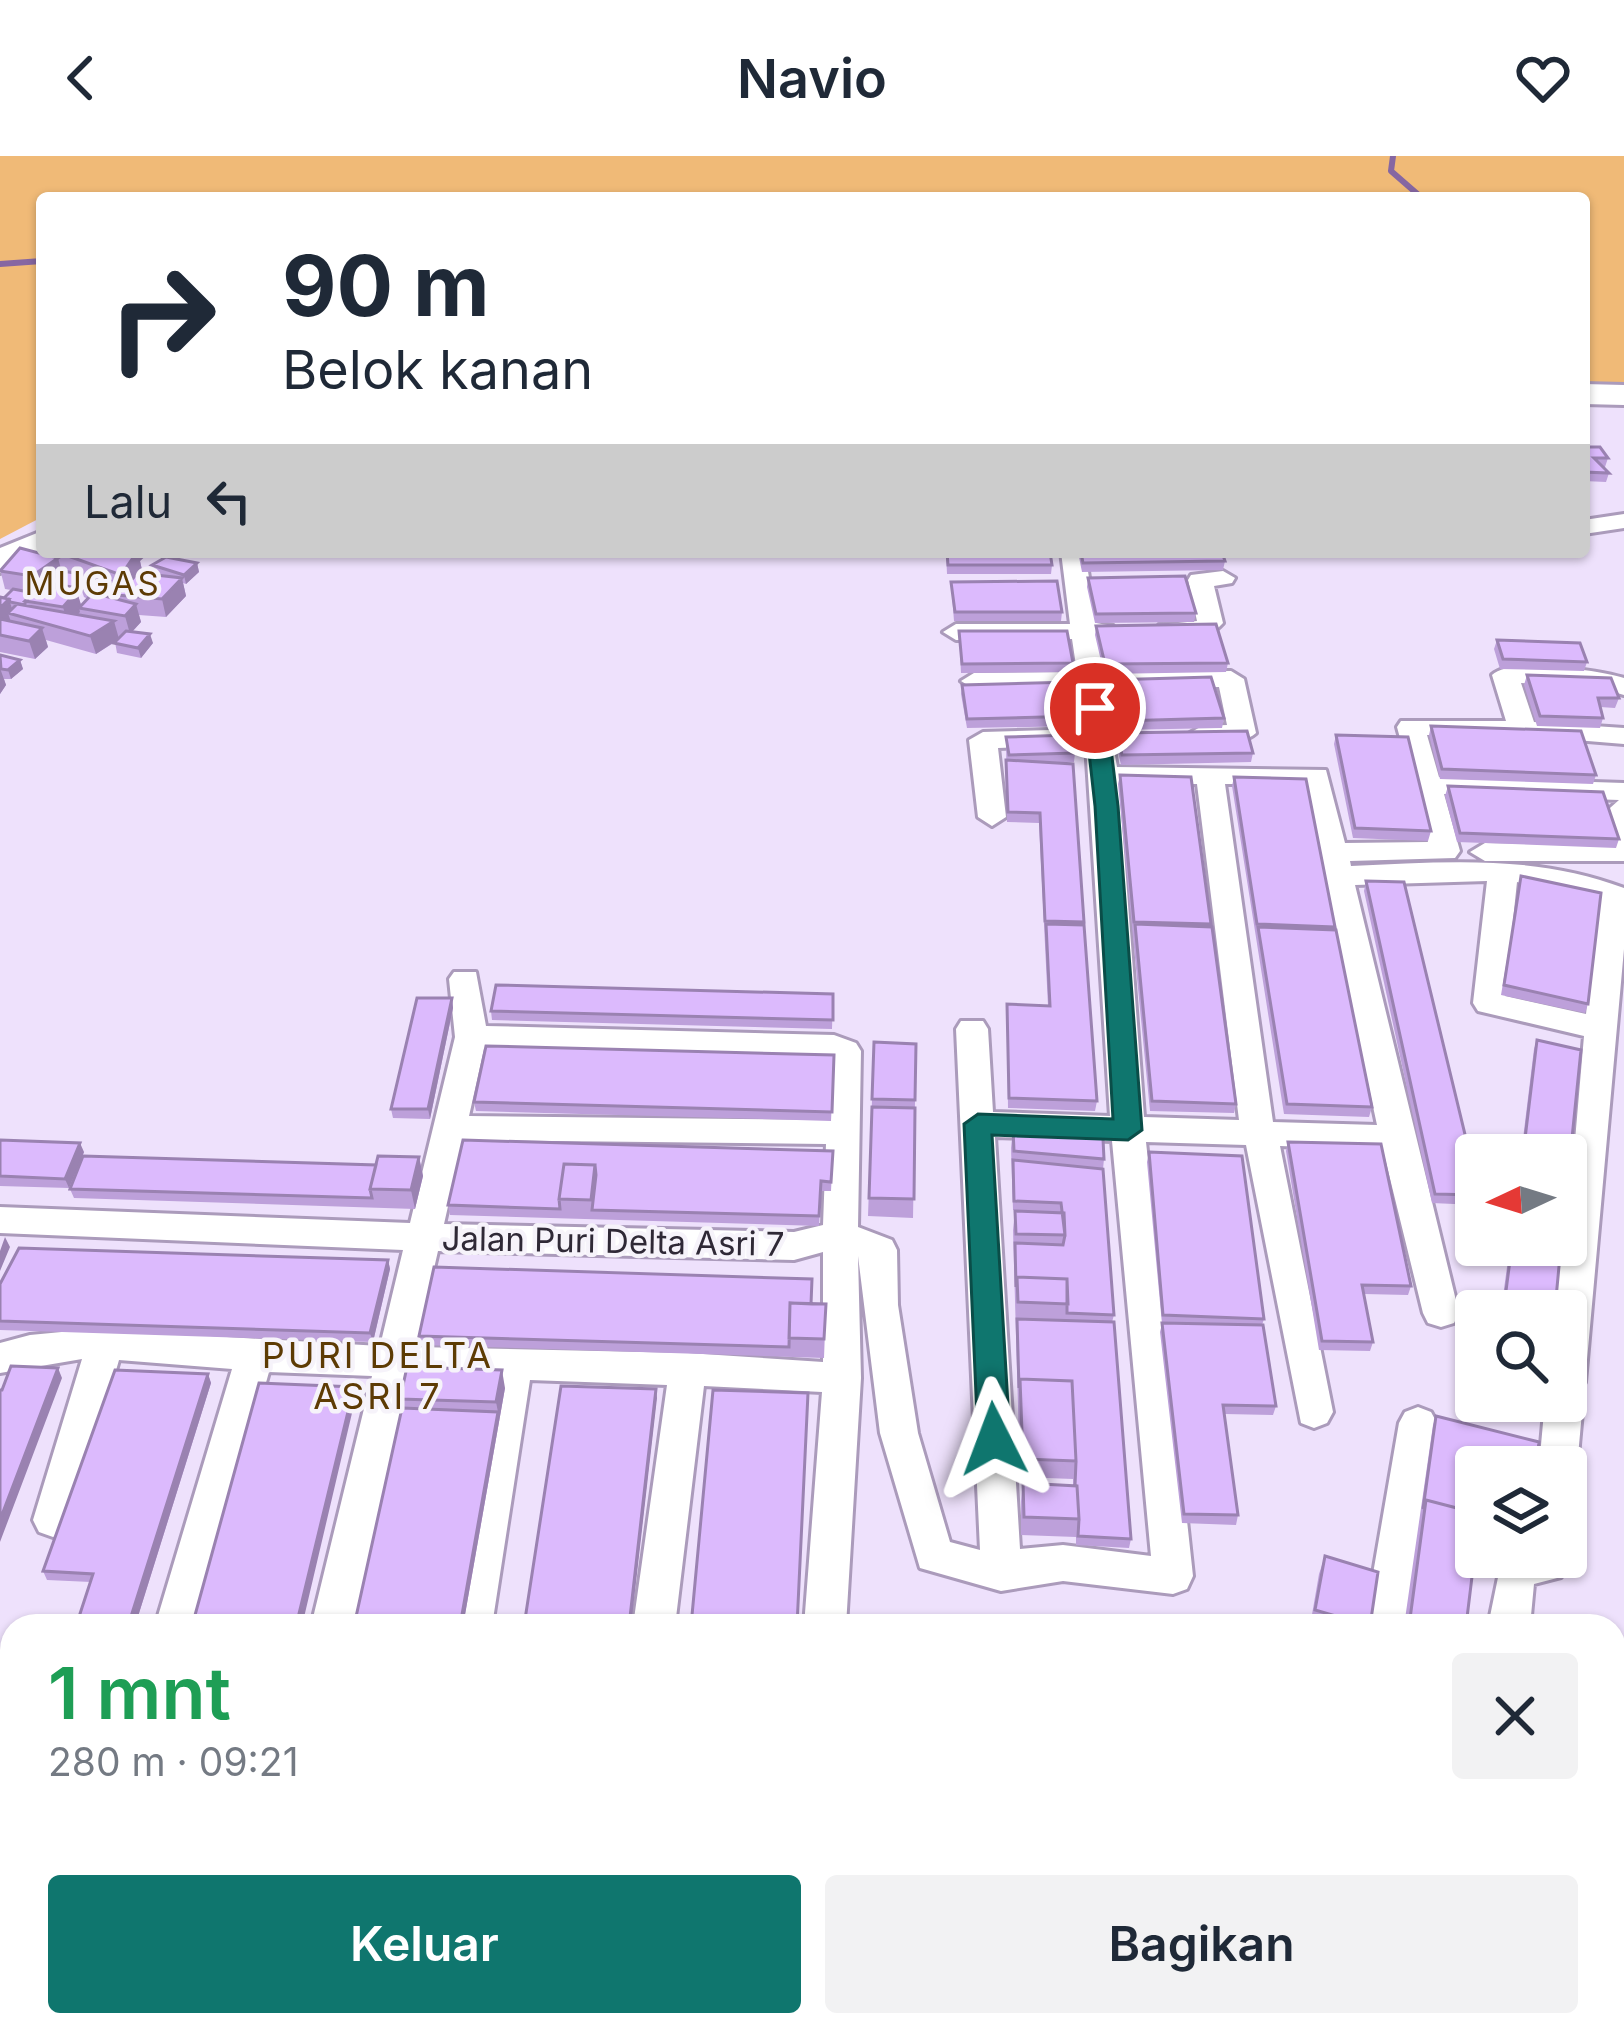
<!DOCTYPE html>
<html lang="id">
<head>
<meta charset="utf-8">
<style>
	body { margin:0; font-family:Inter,sans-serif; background:#f2f2f3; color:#1f2937; height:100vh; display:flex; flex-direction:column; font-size:45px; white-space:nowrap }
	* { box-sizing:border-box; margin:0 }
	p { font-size:39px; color:#747a83 }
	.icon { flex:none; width:66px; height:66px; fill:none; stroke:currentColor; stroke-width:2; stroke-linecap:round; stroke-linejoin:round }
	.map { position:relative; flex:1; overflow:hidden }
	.side { position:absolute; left:0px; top:1458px; width:1626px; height:423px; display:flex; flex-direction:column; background:#fff; border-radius:36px 36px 0 0; box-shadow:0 3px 9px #0004 }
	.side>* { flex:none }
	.hud { position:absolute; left:36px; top:36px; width:1554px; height:366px; border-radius:12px; box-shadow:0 3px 9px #0004; background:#fff; color:#1f2937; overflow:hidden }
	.needle { width:78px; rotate:266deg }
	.fabs { position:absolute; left:1455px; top:978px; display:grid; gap:24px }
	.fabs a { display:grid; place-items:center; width:132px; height:132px; border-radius:12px; background:#fff; box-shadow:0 3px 9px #0004; font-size:60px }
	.pin { position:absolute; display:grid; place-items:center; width:102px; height:102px; color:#fff; margin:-51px; border:6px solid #fff; border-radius:50%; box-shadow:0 3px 12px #0007 }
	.me { position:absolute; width:132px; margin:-66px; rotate:357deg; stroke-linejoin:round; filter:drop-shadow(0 0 9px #0008) }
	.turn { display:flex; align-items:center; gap:42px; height:252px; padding:0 48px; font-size:54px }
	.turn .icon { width:156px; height:156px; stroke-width:2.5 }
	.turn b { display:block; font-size:84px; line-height:102px }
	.then { display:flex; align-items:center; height:114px; padding:0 48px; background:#0003; gap:24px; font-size:45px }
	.round { display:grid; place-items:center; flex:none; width:126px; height:126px; border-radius:12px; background:#f2f2f3 }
	.head { display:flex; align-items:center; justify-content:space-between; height:204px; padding:0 48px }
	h1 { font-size:72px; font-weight:600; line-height:90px; color:#1e9e55 }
	.cta { display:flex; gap:24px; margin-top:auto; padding:24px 48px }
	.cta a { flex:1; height:138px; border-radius:12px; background:#0f766e; color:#fff; font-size:48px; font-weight:600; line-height:138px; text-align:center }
	.cta a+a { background:#f2f2f3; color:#1f2937 }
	header { display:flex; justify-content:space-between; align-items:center; height:156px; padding:0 48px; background:#fff; font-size:54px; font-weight:600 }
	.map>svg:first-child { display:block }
</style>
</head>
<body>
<header><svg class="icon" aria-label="back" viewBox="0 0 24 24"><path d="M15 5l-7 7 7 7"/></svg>Navio<svg class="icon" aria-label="heart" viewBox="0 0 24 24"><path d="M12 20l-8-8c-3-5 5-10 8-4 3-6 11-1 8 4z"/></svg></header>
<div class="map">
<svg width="1624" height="1880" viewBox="0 0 1624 1880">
	<rect width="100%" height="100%" fill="#eee1fc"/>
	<!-- green -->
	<path fill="#f0ba77" d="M0,0H1624V231L1584,229V42H42V361L0,383Z"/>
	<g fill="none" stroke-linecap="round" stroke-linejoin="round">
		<!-- stream-far1 -->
		<path stroke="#8667a2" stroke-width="6" d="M1393,0L1391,15L1422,42
			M0,108L42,105"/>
		<!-- stream -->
		<path stroke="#8667a2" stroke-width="12" d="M0,1751L12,1781
			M40,1869L43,1880"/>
		<!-- minor casing -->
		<g stroke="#ab9bbb" stroke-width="6">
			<path id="minor" d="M1624,358V372L1584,378V364Z
				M1061,396H1085L1096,467L1113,470L1117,475L1113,480L1098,483L1103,516L1231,515L1244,523L1256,577C1241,590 1203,591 1188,578L1202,570L1227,569L1219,531L1105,532L1111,572L1130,574L1134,580L1130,586L1113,588L1117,611L1326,614L1345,687L1428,686L1397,571L1401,565H1506L1492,519C1511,501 1598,514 1624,522V539L1593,530L1521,527L1534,566L1624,572V588L1527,580L1427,579L1439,621L1624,627V705H1485L1470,696L1485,687L1602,689L1610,652L1619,644L1444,638L1460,695L1455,702L1350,705L1351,710C1444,706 1535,698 1624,732V793L1585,1226L1579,1237L1583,1245L1577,1311L1572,1323L1566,1325V1311H1539L1545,1245H1566V1155H1555L1562,1089H1566L1584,880L1478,855L1473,847L1487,725L1355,729L1459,1157L1454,1167L1441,1171L1428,1167L1423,1157L1383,994L1280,990L1333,1256L1327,1267L1314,1272L1301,1267L1246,989L1146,986L1193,1420L1187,1433L1173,1438L1063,1425L1001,1435L920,1412L880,1277L858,1100L861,1222L846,1470H804L822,1236L704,1230L675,1470H633L667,1229L530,1224L492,1470H450L492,1223L410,1221L353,1470H311L372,1220L269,1216L197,1470H155L232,1213L119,1204L73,1364L67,1376L53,1381L39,1376L33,1364L82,1203L0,1217V1187L30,1179L93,1173L380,1190L403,1094L0,1077V1051L410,1067L455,881L449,823L454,816H476L486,870L834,879L856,887L861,895L858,1071L892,1084L897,1094L898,1149L918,1277L950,1386L980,1394L956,873L961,865H983L988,873L993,956L1110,960L1086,589L998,592L1006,661L992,670L978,661L969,584L983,576L1084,573L1079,532L974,533L961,525L974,517L1077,516L1072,483L956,484L943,476L956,468H1070ZM1119,628H1197L1239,964L1144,961ZM1225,628H1304L1377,969L1273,966ZM1517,726L1599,744L1586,858L1505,840ZM484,893L829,901L826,964L469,960ZM995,981L1112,985L1151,1400L1063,1389L1020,1393ZM463,984L826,988L823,1069L794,1076L444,1068ZM438,1095L794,1104L823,1096V1206L688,1197L416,1191Z
				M1223,415L1235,422L1232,427L1214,430L1223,467C1207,485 1182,485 1159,479L1155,474L1159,469L1197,465L1188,424L1191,419Z
				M1418,1251L1431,1256L1437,1267L1406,1470H1364L1399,1267L1405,1256Z
				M1566,1394L1569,1401L1561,1421L1534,1428L1530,1470H1488L1501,1407L1508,1401H1566Z
				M1614,1547L1624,1551V1591L1614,1587Z
				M1624,1641V1771L1614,1767V1645Z
				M389,1869H437L436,1880H388Z
				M583,1869H631L630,1880H582Z
				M782,1869H830V1880H782Z
				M984,1869H1032V1880H984Z
				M1154,1869H1202L1203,1880H1155Z
				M1350,1869H1398L1400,1880H1352Z"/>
		</g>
		<!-- secondary casing -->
		<g stroke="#ab9bbb" stroke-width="6">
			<path id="secondary" d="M1584,228L1624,229V249L1584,248Z
				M42,375V396H49L0,417V392Z"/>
		</g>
		<!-- minor -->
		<use href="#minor" fill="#fff" fill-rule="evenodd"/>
		<!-- secondary -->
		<use href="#secondary" fill="#fff" fill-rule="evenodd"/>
	</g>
	<!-- wall -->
	<path fill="#bda0da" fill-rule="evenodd" d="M1584,291L1608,302L1605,311H1603L1609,317L1606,326L1584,325Z
		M50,396H148L140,405L142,414L140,417L154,418L152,409L197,407L199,416L186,428L183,427L186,440L166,461L139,459L141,466L132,476L153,487L141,502L117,497L115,486L96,498L46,484L48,491L35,503L0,496V441L4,442L11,434L5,433L0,413L52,400ZM84,428L81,432L84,441L88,443L81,449L77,436ZM103,429L121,435L117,439L118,444L100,439L105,434Z
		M946,396L1052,409L1051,418H947Z
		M1078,396H1222L1225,405L1223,414L1082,416Z
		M1088,422L1196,457L1194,466L1095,467L1087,431Z
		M951,426L1062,456L1061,465H954Z
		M1096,470L1228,507L1226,516L1104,518L1095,479Z
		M959,475L1073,507L1072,516L961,517Z
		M1497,484L1587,506L1584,515L1500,513L1494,493Z
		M0,499L20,504L23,513L11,523H4L6,529L0,538Z
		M1527,519L1619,542L1615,552L1600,551L1603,562L1600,572L1537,570L1524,529Z
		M1108,524L1224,562L1222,572L1117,574L1107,533Z
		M962,529L1081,560L1080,570L967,572L961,538Z
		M1431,570L1596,619L1593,628L1440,623L1429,579Z
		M1117,577L1253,597L1251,606L1121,609L1116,587Z
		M1336,579L1431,675L1428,685L1353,682L1334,588Z
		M1006,581L1075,597L1074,606L1056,607L1073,608L1097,945L1095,955L1008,952L1007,848L1048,850L1039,667L1007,666Z
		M1120,619L1211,768L1236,948L1234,957L1150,955L1118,628Z
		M1234,621L1335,771L1372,951L1369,961L1284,958L1232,630Z
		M1448,630L1619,683L1616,692L1457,686L1445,640Z
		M1521,720L1588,848L1585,857L1501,839Z
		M1366,725L1476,1024V1049L1432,1047L1364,735Z
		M833,838L832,873L492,864L491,855Z
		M452,842L453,852L430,963L393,962L391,953Z
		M1537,884L1566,999H1521L1534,893Z
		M874,886L916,888L913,1062L868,1060Z
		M834,899L831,965L476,955L474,946Z
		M1059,962L1104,1003L1103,1013L1114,1159L1112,1166L1131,1383L1129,1392L1076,1389V1381L1021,1379V1345L1023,1327L1073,1330V1323L1020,1321L1013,1074L1015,1055L1060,1057L1013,1054L1011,992L1013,973L1057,974Z
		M0,984L84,996L69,1032L0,1030Z
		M1288,986L1411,1130L1408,1139L1364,1138L1373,1186L1370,1195L1319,1194L1286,995Z
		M833,995L831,1035H821L819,1070L450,1059L448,1049Z
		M1149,996L1264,1163L1262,1169L1276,1250L1273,1259L1225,1258L1238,1359L1236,1369L1182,1367L1160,1176L1162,1168L1147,1006Z
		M419,1001L423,1020L415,1053L74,1042L70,1033L376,1009Z
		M1510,1089H1561L1555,1153L1558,1155H1501Z
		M388,1104L390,1113L373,1186L0,1174V1128Z
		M811,1148H826L824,1202L422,1189L419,1180Z
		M208,1218L211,1227L135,1470H76L91,1426L47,1424L43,1415Z
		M505,1232L463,1470H354L402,1252L400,1243Z
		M1436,1260L1476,1311L1466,1470H1404L1433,1269Z
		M1325,1400L1370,1470H1310L1319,1418Z
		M1222,1869H1351L1352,1880H1223Z
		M1399,1869H1465L1467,1880H1400Z
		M1477,1869H1603L1605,1880H1479Z"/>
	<!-- shaded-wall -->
	<path fill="#9a82b1" d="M135,396L149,397L140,405L142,414L126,437L121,419Z
		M58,402L63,420L47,427L49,431L38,438L32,420Z
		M197,407L199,416L186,428L184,419Z
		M81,418L84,427L77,436L82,452H79L80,456L68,469L63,451L74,438L72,431Z
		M182,422L186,440L166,461L162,443Z
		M102,425L105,434L93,445L91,436Z
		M9,443L14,459L8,457L11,466L4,472L0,462V452Z
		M136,448L141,466L130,478L125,460Z
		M114,465L119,483L96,498L90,480Z
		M42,472L48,491L35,503L29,485Z
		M150,478L153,487L141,502L138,492Z
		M20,504L23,513L11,523L8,514Z
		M0,512L6,529L0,538Z
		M452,842L453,852L430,963L428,953Z
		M80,987L84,996L69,1032L65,1023Z
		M419,1001L423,1020L415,1053L411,1034Z
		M5,1081L10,1091L0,1115V1095Z
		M388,1104L390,1113L373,1186L370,1177Z
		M58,1212L62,1222L0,1386V1364Z
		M502,1214L505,1232L463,1470H460L498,1256L496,1246Z
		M208,1218L211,1227L135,1470H128Z
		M354,1231L356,1240L302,1470H296Z
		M656,1233L657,1242L631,1470H629Z
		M372,1869H380L379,1880H370Z
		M570,1869H575L574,1880H569Z"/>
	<!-- building -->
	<path fill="#dcbafd" stroke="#9a82b1" stroke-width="3" d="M1584,291H1600L1608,302H1594L1609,317L1584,316Z
		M20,392L58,402L32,420L0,415Z
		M57,396H137L121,419Z
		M947,396H1050L1052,409H948Z
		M1081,396H1222L1225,405L1083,407Z
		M166,401L197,407L184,419L152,409Z
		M62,415L81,418L72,431L47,427Z
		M138,417L182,422L162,443L117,439Z
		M1185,420L1196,457L1096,458L1088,422Z
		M87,421L102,425L91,436L81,432Z
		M1057,425L1062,456H955L951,426Z
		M42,429L77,435L63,451L25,445Z
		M13,433L34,437L25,445V449L10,446L9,443L4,442Z
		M93,437L136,448L125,460L79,452Z
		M0,441L9,443L0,452Z
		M17,448L114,465L90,480L8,457Z
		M0,463L42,472L29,485L0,479Z
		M1216,468L1228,507L1105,508L1096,470Z
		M126,475L150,478L138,492L114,487Z
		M959,475H1067L1073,507L962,508Z
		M1497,484L1580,487L1587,506L1503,503Z
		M0,499L20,504L8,514L1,513Z
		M1527,519L1611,522L1619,542H1598L1603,562L1540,560Z
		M1211,521L1224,562L1118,565L1108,524Z
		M1073,526L1081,560L967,563L962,529Z
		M1431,570L1581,575L1596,619L1442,613Z
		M1247,575L1253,597L1122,599L1117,577Z
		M1071,579L1075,597L1009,599L1006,581Z
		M1336,579L1408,581L1431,675L1355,672Z
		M1006,604L1073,608L1084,766L1045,765L1040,657L1008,656Z
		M1120,619L1191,621L1211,768L1134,766Z
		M1234,621L1306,623L1335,771L1257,768Z
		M1448,630L1603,636L1619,683L1460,677Z
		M1521,720L1601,737L1588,848L1504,829Z
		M1366,725L1404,726L1476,1024V1039L1435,1038Z
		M1046,768L1084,769L1097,945L1009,942L1007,848L1050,850Z
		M1135,768L1212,771L1236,948L1152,945Z
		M1258,771L1336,774L1372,951L1287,948Z
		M496,829L833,838V864L491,855Z
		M417,842H452L428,953H391Z
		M1537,884L1581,894L1566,1041V999H1523Z
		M874,886L916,888L915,944L872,943Z
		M486,890L834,899L832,956L474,946Z
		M872,951L915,952L914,1043L869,1042Z
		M1059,962L1102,963L1104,1003L1014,995L1013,973L1059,974Z
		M0,984L80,987L65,1023L0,1020Z
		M463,984L833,995L831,1026L821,1025L819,1060L592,1054L596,1019L595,1009L564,1008L559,1043L560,1053L448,1049Z
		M1288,986L1381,988L1411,1130L1362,1129L1373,1186L1322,1185Z
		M1149,996L1242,1000L1264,1163L1163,1159Z
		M83,1000L376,1009L370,1033L372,1042L70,1033Z
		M378,1000L419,1001L411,1034L370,1033Z
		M1013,1004L1103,1013L1114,1159L1067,1157V1123L1017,1121L1016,1131L1015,1087L1063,1089L1065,1079L1061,1047L1014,1045Z
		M564,1008L595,1009L591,1044L559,1043Z
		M1015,1055L1064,1057L1065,1079L1016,1078Z
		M1512,1089H1561L1555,1153L1508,1141L1504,1150Z
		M19,1092L388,1104L370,1177L0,1165V1128Z
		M434,1111L812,1123L811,1148L790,1147L789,1191L419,1180Z
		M1017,1121L1067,1123L1068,1148L1018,1146Z
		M1508,1141L1558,1153V1155H1506Z
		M790,1147L826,1148L824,1183L789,1182Z
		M1017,1163L1114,1166L1131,1383L1078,1380L1079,1363L1077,1330H1075L1076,1305L1072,1225L1020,1223L1019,1232Z
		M1162,1167L1263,1169L1276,1250L1223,1249L1238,1359L1184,1358Z
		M11,1210L58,1212L0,1364V1234H2Z
		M407,1211L502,1214L496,1246L400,1243Z
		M115,1214L208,1218L128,1470H76L93,1418L43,1415Z
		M1020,1223L1072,1225L1076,1305L1023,1303Z
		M259,1227L354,1231L296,1470H192Z
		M561,1230L656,1233L629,1470H524Z
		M713,1234L808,1237L797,1470H691Z
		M402,1252L498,1256L460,1470H354Z
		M1436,1260L1539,1286L1536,1311H1476V1357L1426,1344L1423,1353Z
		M1023,1327L1077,1330L1079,1363L1024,1361Z
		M1426,1344L1476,1357V1388L1466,1470H1409Z
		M1325,1400L1378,1416L1370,1470L1315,1454Z
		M311,1869H372L370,1880H308Z
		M448,1869H570L569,1880H446Z
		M648,1869H765L764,1880H647Z
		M855,1869H976V1878L855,1871Z
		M1035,1869H1156L1157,1880H1035Z
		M1229,1869H1351L1352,1880L1230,1878Z
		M1404,1869H1465L1467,1880H1405Z
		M1494,1869H1603L1605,1880H1496Z
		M855,1871L977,1878V1880H854Z"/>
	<!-- route -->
	<path fill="#0f766e" stroke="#0a4d48" stroke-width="3" d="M1095,545L1106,552L1118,650L1142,974L1128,984L992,979L1010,1283L1005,1292L994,1296L983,1292L978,1283L964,968L978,958L1113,963L1095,650L1084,552Z"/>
	<g text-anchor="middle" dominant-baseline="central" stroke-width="9" stroke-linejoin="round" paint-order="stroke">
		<!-- far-quarter labels -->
		<g font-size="33" letter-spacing="3" fill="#5d3b04" stroke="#f6f3fa">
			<text x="93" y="427">MUGAS</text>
		</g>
		<!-- street labels -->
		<g font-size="33" fill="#2f2936" stroke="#f6f3fa">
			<text transform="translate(613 1085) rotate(1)">Jalan Puri Delta Asri 7</text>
		</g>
		<!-- neighbourhood labels -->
		<g font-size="36" letter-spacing="3" fill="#5d3b04" stroke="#f6f3fa">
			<text x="378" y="1199">PURI DELTA<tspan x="378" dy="41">ASRI 7</tspan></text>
		</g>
	</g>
</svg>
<div class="fabs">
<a><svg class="needle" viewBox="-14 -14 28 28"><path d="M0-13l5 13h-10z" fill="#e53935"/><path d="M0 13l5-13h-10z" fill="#747a83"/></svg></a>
<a><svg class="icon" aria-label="search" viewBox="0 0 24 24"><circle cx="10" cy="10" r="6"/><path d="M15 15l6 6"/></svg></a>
<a><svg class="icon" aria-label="layers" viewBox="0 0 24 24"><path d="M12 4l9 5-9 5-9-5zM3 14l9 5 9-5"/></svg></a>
</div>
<div class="pin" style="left:1095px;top:552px;background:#d93025"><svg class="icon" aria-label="arrive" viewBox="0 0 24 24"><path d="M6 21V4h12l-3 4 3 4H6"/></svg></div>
<svg class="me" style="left:994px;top:1283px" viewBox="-20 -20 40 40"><path d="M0-17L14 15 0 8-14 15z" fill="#0f766e" stroke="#fff" stroke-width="4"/></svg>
<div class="hud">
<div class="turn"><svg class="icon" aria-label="right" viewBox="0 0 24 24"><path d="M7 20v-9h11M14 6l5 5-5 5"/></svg><div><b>90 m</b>Belok kanan</div></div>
<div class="then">Lalu<svg class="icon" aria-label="left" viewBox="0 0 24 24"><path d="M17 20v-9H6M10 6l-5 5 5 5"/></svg></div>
</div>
<section class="side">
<div class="head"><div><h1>1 mnt</h1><p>280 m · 09:21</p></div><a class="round"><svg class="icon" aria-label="close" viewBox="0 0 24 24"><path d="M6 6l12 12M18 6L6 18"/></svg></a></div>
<div class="cta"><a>Keluar</a><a>Bagikan</a></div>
</section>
</div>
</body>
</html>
